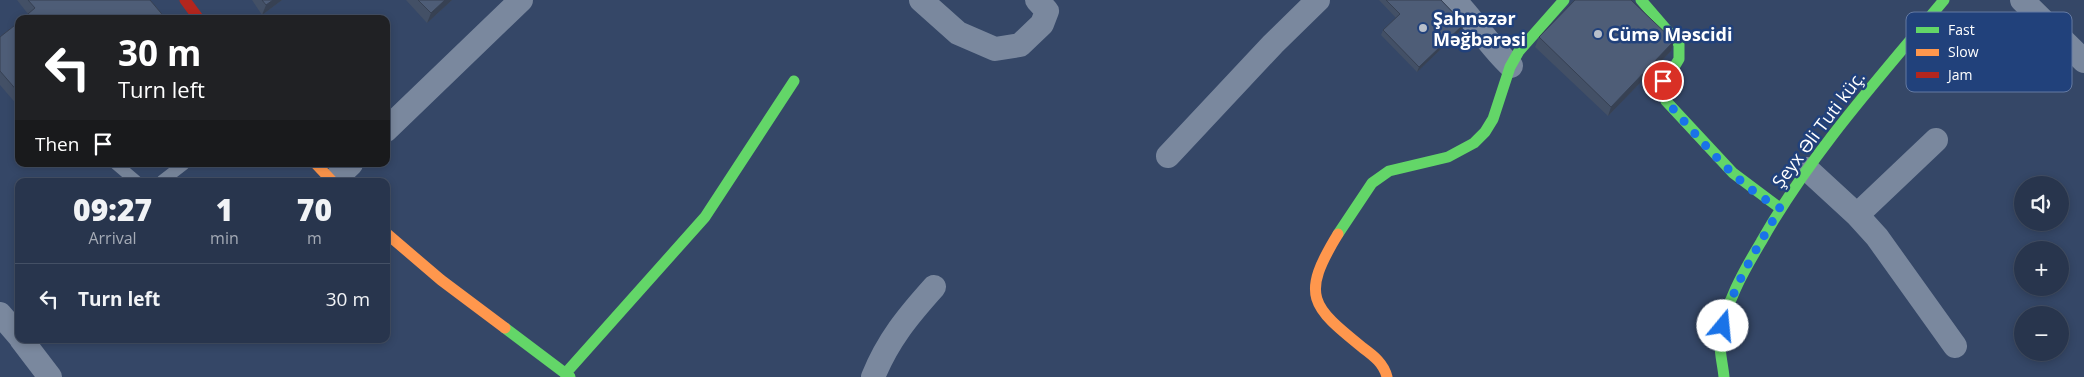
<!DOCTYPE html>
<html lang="en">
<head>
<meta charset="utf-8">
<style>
	body { margin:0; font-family:"Open Sans",sans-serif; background:#344057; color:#f1f3f6; height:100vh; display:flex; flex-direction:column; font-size:19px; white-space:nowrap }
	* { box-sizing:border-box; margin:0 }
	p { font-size:16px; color:#a5abb6 }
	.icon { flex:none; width:28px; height:28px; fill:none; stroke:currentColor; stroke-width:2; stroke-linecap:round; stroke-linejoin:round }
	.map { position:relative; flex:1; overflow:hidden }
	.details { position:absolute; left:15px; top:178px; width:375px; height:165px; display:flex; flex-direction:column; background:#28354d; border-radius:10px; box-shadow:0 2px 8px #0003,0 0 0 1px #445065 }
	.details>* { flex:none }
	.top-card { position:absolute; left:15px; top:15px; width:375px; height:152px; border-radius:10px; box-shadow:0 2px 8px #0003,0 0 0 1px #445065; background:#202124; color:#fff; overflow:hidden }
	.tools { position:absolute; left:2014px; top:176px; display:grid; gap:10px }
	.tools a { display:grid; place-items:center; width:55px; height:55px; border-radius:50%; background:#28354d; box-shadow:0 2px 8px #0003,0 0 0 1px #445065; font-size:25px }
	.pin { position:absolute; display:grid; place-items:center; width:42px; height:42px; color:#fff; margin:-21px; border:2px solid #fff; border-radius:50%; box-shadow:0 1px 5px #0007 }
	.me { position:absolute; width:55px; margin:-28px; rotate:17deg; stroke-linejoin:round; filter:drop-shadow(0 0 4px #0008) }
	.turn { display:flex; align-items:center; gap:18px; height:105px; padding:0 20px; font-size:22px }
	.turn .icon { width:65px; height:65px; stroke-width:2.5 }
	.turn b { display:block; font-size:35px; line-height:42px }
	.then { display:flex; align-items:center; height:48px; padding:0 20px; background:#0003; gap:10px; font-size:19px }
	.eta { display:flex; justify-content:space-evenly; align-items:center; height:85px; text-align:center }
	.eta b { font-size:30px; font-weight:800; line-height:35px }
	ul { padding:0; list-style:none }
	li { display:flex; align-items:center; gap:15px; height:70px; padding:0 20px; border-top:1px solid #445065 }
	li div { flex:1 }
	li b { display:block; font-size:19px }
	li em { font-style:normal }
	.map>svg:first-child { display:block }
</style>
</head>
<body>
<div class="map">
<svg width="2084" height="377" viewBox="0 0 2084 377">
	<rect width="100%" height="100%" fill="#354767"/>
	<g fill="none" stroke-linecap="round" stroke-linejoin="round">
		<!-- lane -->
		<path stroke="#7a889e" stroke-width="12" d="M116,164L136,181
			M162,181L184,164"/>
		<!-- street -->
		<path stroke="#7a889e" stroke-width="24" d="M921,0L958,33L995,49L1020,45L1042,24L1047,11L1037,0
			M1454,0C1475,21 1489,46 1511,66
			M2022,0L2084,61
			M386,130L521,0
			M1168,156L1273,44L1318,0
			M1807,169L1857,215L1877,237L1955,346
			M333,181L351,164
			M1857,215L1936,140
			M0,314L19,336
			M21,339L50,377
			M873,377C888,340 908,316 934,287"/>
		<!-- fast -->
		<path stroke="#63d668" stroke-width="11" d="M1641,0L1679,44V59L1664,84L1666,101L1733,173L1780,208
			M1338,234L1372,183L1389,171L1448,157L1474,143L1485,132L1493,119L1510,67L1519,51L1564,0
			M505,328L570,377
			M565,374L705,217L794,81
			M1724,377C1723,365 1719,351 1720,339C1725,304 1743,272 1761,242C1811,153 1879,78 1944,0"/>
		<!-- slow -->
		<path stroke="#ff974d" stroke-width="11" d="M316,164L332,181
			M386,233L441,280L505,328
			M1338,234C1300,296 1311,306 1363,348C1374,356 1384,364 1387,377"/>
		<!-- jam -->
		<path stroke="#b3261e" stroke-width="11" d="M185,0L199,19"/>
	</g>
	<!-- wall -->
	<path fill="#435066" d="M17,0H150L28,14Z
		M252,0H282L262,15Z
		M406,0H452L427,23Z
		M1379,0H1441L1464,24L1462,29L1417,72L1381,35L1383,30L1396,18Z
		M19,22V105L18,106L0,85V37Z
		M1539,37L1674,41L1671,51L1608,116L1535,47Z"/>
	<!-- shaded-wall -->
	<path fill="#374153" d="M273,0H282L262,15L266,5Z
		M445,0H452L427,23L431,13Z
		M1464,24L1462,29L1417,72L1419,67Z
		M1674,41L1671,51L1608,116L1611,107Z"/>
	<!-- building -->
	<path fill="#4e5d77" stroke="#374153" d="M28,0H150L166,19H22L35,8Z
		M262,0H273L266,5Z
		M418,0H445L431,13Z
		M1386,0H1441L1464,24L1419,67L1383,30L1400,14Z
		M1575,0H1631L1674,41L1611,107L1539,37Z
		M19,22V93L0,71V37Z"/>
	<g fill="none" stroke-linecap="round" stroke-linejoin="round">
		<!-- route -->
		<path stroke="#1a73e8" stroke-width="9" stroke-dasharray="0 16.2" d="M1663,81L1661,91L1666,101C1701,139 1734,184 1780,208C1759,246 1733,284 1723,326"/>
	</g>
	<!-- markers -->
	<g fill="#b8bfca" stroke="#21417b" stroke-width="2">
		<circle cx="1423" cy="28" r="5"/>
		<circle cx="1598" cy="34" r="5"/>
	</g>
	<g text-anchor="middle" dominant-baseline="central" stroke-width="5" stroke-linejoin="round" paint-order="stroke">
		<!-- poi labels -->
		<g font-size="18" font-weight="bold" fill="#fff" stroke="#21417b" text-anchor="start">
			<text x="1433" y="18">Şahnəzər<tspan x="1433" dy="21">Məğbərəsi</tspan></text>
			<text x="1608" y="34">Cümə Məscidi</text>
		</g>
		<!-- street labels -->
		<g font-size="18" fill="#fff" stroke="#21417b">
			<text transform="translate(1818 129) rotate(-53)">Şeyx Əli Tuti küç.</text>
		</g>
	</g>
	<!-- legend -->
	<rect x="1906" y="12" width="166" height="80" rx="8" fill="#21417b" stroke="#647aa3" stroke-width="1"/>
	<rect x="1916" y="27" width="23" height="6" fill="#63d668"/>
	<rect x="1916" y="49" width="23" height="7" fill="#ff974d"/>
	<rect x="1916" y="72" width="23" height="6" fill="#b3261e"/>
	<g font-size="14" fill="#fff">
		<text x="1948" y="35">Fast</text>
		<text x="1948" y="57">Slow</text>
		<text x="1948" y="80">Jam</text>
	</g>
</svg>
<div class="tools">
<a><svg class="icon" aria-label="sound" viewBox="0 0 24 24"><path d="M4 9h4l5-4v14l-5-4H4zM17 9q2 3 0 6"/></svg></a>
<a>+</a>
<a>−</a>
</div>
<div class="pin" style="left:1663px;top:81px;background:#d93025"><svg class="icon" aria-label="arrive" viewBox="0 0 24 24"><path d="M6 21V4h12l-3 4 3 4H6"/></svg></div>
<svg class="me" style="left:1723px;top:326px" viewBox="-20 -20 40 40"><circle r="19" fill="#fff"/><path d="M0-13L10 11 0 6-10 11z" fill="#1a73e8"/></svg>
<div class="top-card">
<div class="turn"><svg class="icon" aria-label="left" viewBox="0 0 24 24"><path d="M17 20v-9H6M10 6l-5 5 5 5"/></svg><div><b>30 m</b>Turn left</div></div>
<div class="then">Then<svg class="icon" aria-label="arrive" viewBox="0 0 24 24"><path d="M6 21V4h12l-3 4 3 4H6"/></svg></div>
</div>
<section class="details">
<div class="eta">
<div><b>09:27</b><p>Arrival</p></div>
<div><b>1</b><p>min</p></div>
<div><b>70</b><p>m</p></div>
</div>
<ul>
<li><svg class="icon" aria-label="left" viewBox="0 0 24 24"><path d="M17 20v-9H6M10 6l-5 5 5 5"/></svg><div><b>Turn left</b></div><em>30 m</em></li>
</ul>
</section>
</div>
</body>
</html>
